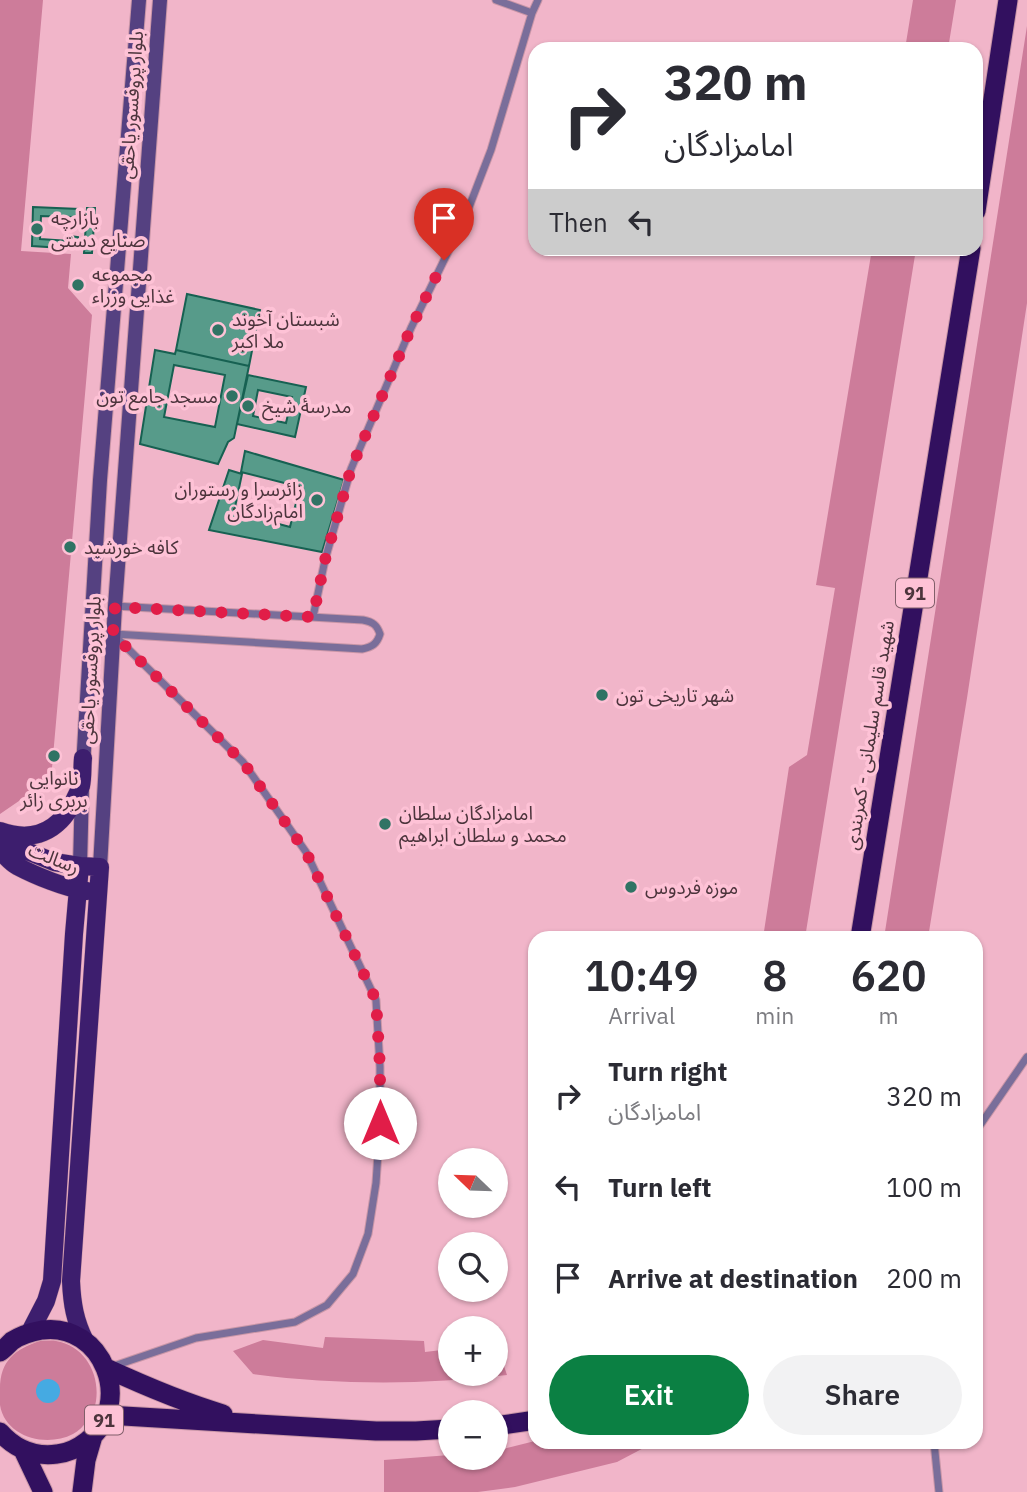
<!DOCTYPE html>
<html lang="en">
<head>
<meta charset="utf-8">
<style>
	body { margin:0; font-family:"IBM Plex Sans","Noto Sans Arabic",sans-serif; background:#f2f2f3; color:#2b2b33; height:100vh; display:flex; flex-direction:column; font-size:26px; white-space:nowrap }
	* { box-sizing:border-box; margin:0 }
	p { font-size:23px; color:#7c7c81 }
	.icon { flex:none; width:38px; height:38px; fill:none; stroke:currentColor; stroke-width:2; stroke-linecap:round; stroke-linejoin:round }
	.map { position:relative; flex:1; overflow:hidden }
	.side { position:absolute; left:528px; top:931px; width:455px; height:518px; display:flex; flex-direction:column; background:#fff; border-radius:21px; box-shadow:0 2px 5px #0004 }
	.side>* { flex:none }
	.top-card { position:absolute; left:528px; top:42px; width:455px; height:214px; border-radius:21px; box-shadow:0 2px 5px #0004; background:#fff; color:#2b2b33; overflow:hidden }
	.needle { width:46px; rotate:293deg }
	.buttons { position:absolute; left:438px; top:1148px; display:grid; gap:14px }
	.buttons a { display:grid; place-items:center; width:70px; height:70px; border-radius:50%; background:#fff; box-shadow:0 2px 5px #0004; font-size:35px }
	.pin { position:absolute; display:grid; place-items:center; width:60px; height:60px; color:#fff; margin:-72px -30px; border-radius:50% 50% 50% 0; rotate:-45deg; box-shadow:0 0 7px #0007 }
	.pin .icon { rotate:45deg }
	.me { position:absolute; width:77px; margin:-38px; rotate:0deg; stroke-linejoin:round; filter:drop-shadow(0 0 5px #0008) }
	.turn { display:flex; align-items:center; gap:24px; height:147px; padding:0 21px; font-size:32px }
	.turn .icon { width:91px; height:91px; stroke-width:2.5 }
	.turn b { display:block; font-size:49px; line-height:60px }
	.then { display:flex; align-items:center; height:66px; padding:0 21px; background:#0003; gap:14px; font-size:26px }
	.eta { display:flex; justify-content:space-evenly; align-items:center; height:119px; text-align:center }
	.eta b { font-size:42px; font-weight:600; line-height:49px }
	.cta { display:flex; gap:14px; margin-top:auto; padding:14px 21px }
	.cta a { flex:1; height:80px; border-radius:42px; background:#0b8043; color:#fff; font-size:28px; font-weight:600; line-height:80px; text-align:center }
	.cta a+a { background:#f2f2f3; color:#2b2b33 }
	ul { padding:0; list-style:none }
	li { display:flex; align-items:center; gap:21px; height:91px; padding:0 21px }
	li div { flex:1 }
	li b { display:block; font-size:26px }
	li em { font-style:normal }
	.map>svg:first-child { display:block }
</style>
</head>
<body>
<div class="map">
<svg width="1027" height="1492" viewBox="0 0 1027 1492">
	<rect width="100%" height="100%" fill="#f1b5c9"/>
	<!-- green -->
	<path fill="#cd7c9a" d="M0,0H43L21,251L71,254L68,288L92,315L51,779L0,814Z
		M913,0H956L948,49H905Z
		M1027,26V303L967,698L928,938H884Z
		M872,249H916L805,938H763L789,767L807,755L835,588L816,585Z
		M325,1337L424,1341L425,1352L450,1349V1374H495L496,1342L507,1375C423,1385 338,1385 253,1374L233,1351L263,1340L323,1348Z
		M40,1341C45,1341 51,1340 56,1341C85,1346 100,1374 96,1401C94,1414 84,1428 73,1434C46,1448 5,1437 0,1405C0,1400 0,1394 0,1389C0,1361 15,1349 40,1341Z
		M535,1441L655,1442L617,1462L515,1487L478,1492H384V1460L450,1455V1458H495V1451Z"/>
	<!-- water -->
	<path fill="#45aae2" d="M36 1391a12 12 0 1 1 24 0a12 12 0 1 1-24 0Z"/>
	<!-- building -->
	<path fill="#579b8a" stroke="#176152" stroke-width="2" fill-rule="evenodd" d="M33,207L79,209V221H72V217L41,216L40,239L70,241L71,236L78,237L77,249L32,246Z
		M87,208H95L92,253H84Z
		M187,294L260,310L249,366L176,350Z
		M155,350L175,354L176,350L249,366L234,438L228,442L218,464L140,444ZM174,365L225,375L215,427L164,417Z
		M248,375L306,387L295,437L237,424ZM258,390L292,397L286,423L253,416Z
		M245,451L344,480L322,552L209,530L229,470L242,474L234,512L290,527L300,487L241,472Z"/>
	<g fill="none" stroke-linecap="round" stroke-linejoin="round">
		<!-- minor casing -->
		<g stroke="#c996a7" stroke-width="9">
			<path id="minor" d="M496,0L532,13
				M313,617L325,560L351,469L411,328L466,215L491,150L532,13L538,0
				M114,634L362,649C372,647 377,644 380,634C377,625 373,622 363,620L115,606
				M976,1131L1027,1057
				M111,1367L196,1338L295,1322L327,1305L353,1274L368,1234L376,1183L380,1123V1067L376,1000L306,852L243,762L114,635
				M934,1442L939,1492"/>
		</g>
		<!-- secondary casing -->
		<g stroke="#c996a7" stroke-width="16">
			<path id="secondary" d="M83,767L100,480L139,0
				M80,866L82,787
				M100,867L115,606L160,0"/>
		</g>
		<!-- primary casing -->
		<g stroke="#c996a7" stroke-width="19">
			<path id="primary" d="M0,831C33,843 58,832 74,801C76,796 79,791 81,786C83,777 82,767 83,758
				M0,840L54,862L80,866L100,867L71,1281C72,1304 75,1321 85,1341
				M0,850C5,856 10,862 17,866C34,875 67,889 87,891
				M30,1332L46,1301L52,1281L74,934L80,866"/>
		</g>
		<!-- trunk casing -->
		<g stroke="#c996a7" stroke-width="21">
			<path id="trunk" d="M976,211L1008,0
				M860,938L971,248
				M0,1352C4,1349 8,1345 12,1341C21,1335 31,1332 42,1330C103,1322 135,1404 87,1441C78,1448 68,1453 57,1454C35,1457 15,1449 0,1432
				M106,1368C145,1386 182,1402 223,1414
				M107,1415L376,1431H416L450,1429
				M495,1426L536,1420
				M23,1450L43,1492
				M82,1492L86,1460L93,1436"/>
		</g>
		<!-- minor -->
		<use href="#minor" stroke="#7a6e9a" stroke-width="7"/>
		<!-- secondary -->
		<use href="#secondary" stroke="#554181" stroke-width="14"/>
		<!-- primary -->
		<use href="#primary" stroke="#3d1e6e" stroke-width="18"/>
		<!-- trunk -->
		<use href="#trunk" stroke="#32105f" stroke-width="19"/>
	</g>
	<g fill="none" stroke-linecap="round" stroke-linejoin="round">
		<!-- route -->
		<path stroke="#e11d48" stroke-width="12" stroke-dasharray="0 21.6" d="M380,1123V1067L376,1000L306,852L243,762L113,634L115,607L313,617L325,560L351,469L411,328L444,260"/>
	</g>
	<!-- markers -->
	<g fill="#307364" stroke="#fec2d6" stroke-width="2.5">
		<circle cx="37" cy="229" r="7"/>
		<circle cx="78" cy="285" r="7"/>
		<circle cx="218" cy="330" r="7"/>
		<circle cx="232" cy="396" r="7"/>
		<circle cx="248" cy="406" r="7"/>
		<circle cx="317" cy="500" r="7"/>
		<circle cx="70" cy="547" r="7"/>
		<circle cx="602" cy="695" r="7"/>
		<circle cx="54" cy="756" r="7"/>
		<circle cx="385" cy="824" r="7"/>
		<circle cx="631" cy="887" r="7"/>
	</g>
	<g text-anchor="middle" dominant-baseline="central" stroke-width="7" stroke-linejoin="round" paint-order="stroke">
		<!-- shield labels -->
		<g fill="#fec2d6" stroke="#815f6a" stroke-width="2">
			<rect x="896" y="578.5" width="38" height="29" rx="5"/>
			<rect x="85" y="1405.5" width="38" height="29" rx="5"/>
		</g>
		<g font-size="18" font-weight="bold" fill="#4c343c">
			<text x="915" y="593">91</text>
			<text x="104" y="1420">91</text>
		</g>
		<!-- street labels -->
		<g font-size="19" fill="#4c343c" stroke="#fec2d6">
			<text transform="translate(131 105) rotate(-86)">بلوار پروفسور یاحقی</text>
			<text transform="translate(90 670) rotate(-87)">بلوار پروفسور یاحقی</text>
			<text transform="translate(869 735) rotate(-81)">شهید قاسم سلیمانی - کمربندی</text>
			<text transform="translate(54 858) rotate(22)">رسالت</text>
		</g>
		<!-- poi labels -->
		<g font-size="19" fill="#4c343c" stroke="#fec2d6" text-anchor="start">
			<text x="51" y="218">بازارچه<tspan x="51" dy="22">صنایع دستی</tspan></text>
			<text x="92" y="274">مجموعه<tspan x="92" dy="22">غذایی وزراء</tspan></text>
			<text x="232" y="319">شبستان آخوند<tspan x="232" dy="22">ملا اکبر</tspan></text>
			<text x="218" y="396" text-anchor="end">مسجد جامع تون</text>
			<text x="262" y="406">مدرسهٔ شیخ</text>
			<text x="303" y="489" text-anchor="end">زائرسرا و رستوران<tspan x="303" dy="22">امام‌زادگان</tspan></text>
			<text x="84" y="547">کافه خورشید</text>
			<text x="616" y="695">شهر تاریخی تون</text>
			<text x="54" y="778" text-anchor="middle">نانوایی<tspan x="54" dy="22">بربری زائر</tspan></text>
			<text x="399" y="813">امامزادگان سلطان<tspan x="399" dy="22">محمد و سلطان ابراهیم</tspan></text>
			<text x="645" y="887">موزه فردوس</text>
		</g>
	</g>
</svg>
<div class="buttons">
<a><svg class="needle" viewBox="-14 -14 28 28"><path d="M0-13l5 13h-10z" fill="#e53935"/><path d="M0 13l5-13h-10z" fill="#7c7c81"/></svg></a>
<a><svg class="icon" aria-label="search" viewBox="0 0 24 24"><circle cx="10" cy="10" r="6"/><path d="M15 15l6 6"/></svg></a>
<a>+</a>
<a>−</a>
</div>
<div class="pin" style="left:444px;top:260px;background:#d93025"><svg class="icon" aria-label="arrive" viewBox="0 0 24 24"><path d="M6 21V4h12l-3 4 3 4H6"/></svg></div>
<svg class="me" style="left:380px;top:1123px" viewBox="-20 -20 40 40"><circle r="19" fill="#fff"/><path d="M0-13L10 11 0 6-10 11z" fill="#e11d48"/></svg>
<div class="top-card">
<div class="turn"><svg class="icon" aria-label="right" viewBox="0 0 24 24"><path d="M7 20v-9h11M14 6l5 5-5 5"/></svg><div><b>320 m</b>امامزادگان</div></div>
<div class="then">Then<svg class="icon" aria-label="left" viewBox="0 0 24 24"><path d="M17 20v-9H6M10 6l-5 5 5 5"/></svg></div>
</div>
<section class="side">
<div class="eta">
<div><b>10:49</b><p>Arrival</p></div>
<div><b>8</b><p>min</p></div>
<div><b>620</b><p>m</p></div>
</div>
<ul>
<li><svg class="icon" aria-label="right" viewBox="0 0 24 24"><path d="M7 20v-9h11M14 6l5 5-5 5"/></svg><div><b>Turn right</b><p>امامزادگان</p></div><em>320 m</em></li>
<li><svg class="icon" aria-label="left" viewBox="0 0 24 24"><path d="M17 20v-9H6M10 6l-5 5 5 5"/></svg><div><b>Turn left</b></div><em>100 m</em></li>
<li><svg class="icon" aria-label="arrive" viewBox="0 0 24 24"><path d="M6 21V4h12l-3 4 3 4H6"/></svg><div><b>Arrive at destination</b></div><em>200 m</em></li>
</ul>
<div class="cta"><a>Exit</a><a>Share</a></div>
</section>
</div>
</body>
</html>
